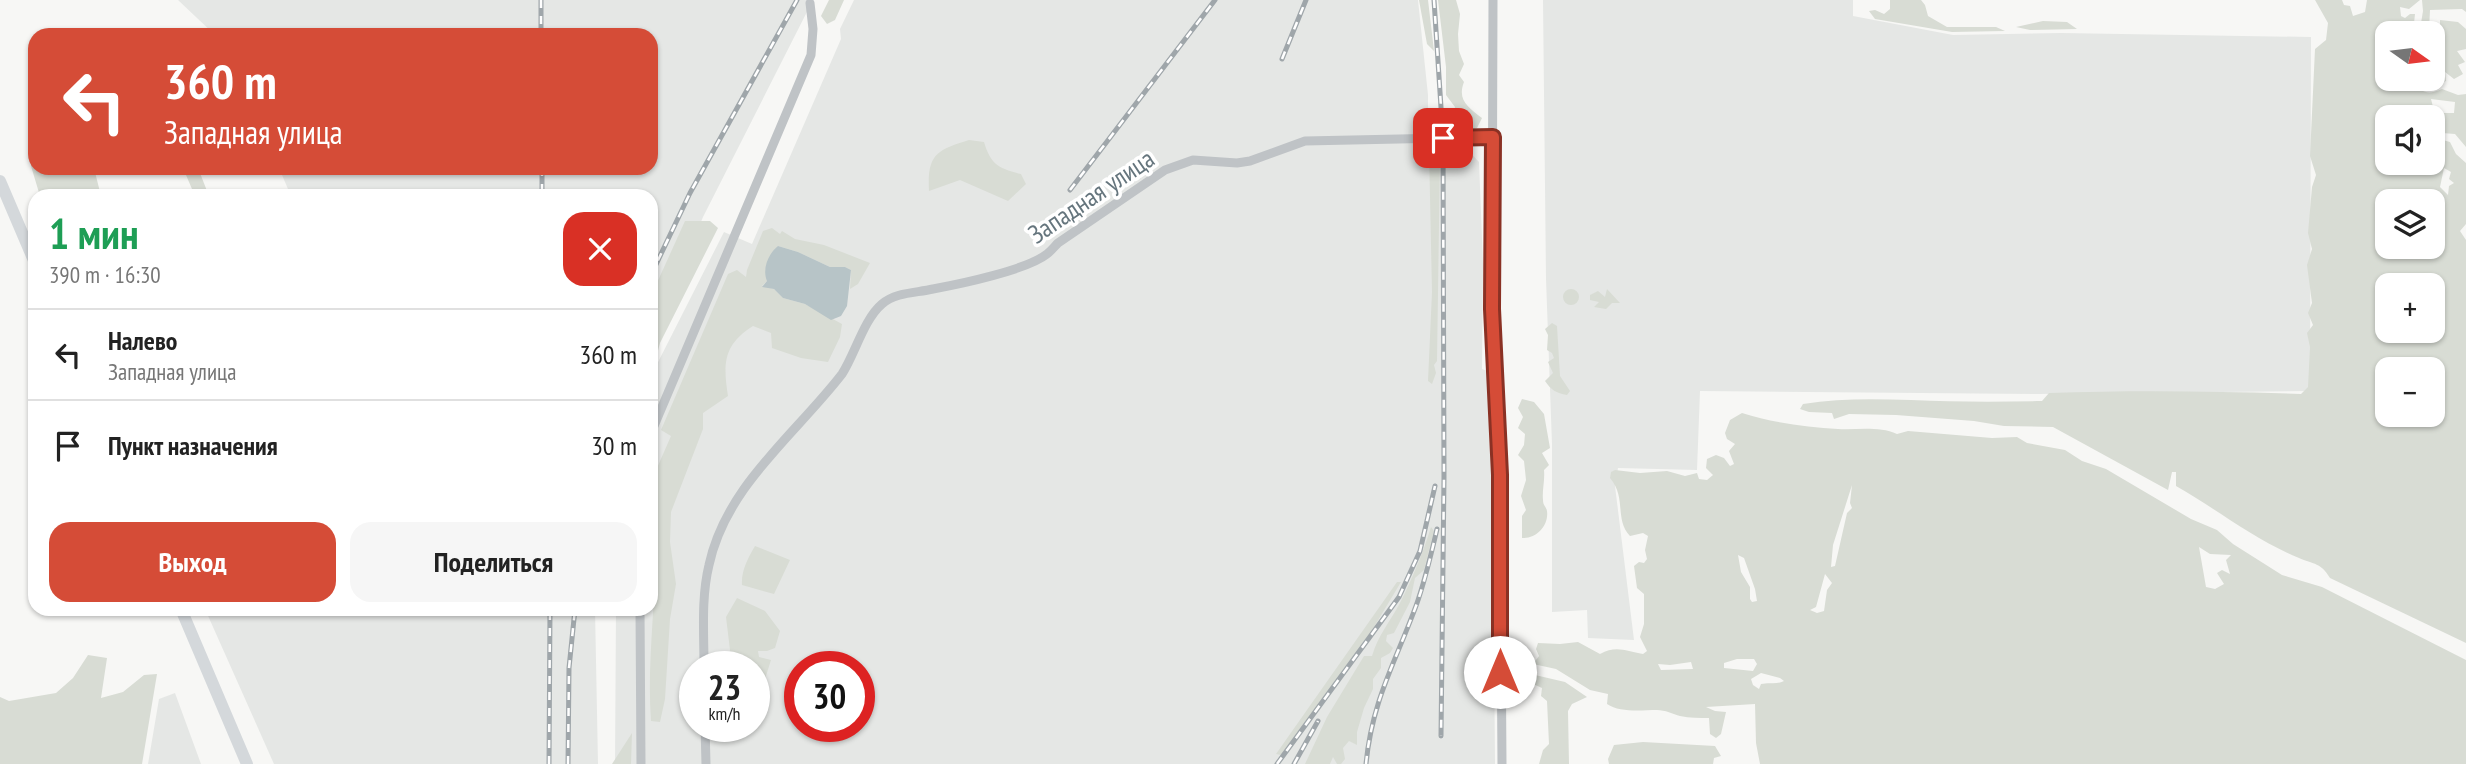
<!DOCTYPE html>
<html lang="ru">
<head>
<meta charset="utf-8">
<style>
	body { margin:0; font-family:"PT Sans Narrow",sans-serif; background:#f6f6f6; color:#222; height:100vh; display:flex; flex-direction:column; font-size:26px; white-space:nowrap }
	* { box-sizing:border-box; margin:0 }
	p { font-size:23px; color:#767676 }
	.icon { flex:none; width:38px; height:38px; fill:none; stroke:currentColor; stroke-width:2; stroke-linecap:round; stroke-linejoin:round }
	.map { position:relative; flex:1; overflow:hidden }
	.sheet { position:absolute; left:28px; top:189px; width:630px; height:427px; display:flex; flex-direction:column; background:#fff; border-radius:21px; box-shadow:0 2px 5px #0004 }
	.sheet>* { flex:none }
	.top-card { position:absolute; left:28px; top:28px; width:630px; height:147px; border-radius:21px; box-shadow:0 2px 5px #0004; background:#d54c37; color:#fff; overflow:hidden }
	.needle { width:46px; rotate:104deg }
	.controls { position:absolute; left:2375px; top:21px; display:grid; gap:14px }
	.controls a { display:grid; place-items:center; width:70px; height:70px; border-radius:14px; background:#fff; box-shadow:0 2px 5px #0004; font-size:35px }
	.speed { position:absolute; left:679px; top:651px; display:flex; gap:14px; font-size:35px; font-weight:700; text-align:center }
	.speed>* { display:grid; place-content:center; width:91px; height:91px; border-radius:50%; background:#fff; box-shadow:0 2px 5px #0004; line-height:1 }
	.speed small { font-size:18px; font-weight:400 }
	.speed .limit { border:10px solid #d22; background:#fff; color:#111 }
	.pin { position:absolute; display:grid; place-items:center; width:60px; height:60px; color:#fff; margin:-30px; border-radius:14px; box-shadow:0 4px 10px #0006 }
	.me { position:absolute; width:77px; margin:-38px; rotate:0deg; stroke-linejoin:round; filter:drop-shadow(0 0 5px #0008) }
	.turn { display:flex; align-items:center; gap:24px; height:147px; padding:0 21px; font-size:32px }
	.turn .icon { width:91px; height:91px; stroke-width:2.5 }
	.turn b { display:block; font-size:49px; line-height:60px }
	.round { display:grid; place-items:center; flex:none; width:74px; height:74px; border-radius:21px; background:#f6f6f6 }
	.head { display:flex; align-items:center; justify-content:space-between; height:119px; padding:0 21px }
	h1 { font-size:42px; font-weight:700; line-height:52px; color:#1e9e55 }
	.primary-button { display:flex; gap:14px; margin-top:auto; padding:14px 21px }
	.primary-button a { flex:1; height:80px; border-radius:21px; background:#d54c37; color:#fff; font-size:28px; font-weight:700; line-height:80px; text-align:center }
	.primary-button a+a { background:#f6f6f6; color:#222 }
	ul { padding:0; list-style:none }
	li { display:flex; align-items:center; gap:21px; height:91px; padding:0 21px; border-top:2px solid #e0e0e0 }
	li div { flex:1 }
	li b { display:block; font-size:26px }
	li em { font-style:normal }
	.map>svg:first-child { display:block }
</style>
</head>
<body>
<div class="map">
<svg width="2466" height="764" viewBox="0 0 2466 764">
	<rect width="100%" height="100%" fill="#f7f7f5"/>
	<!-- built -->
	<path fill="#e5e7e5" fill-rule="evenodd" d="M178,0H813L703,217L651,345V196H291L279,168H651V35H215Z
		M854,0H1418L1428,95V148H1466L1479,162L1483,264L1482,369L1487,371L1493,530L1495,764H615L616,609H651V376L724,232L752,244L841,39L840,29ZM695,667H754V726H695ZM800,667H859V726H800Z
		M1543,0H1853V16L1953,35L2061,33L2311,37L2310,391L2038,394L1700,391L1697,470L1618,468L1615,486L1634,640L1588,638L1587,610L1552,612V444L1546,279Z
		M205,609H595L598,764H274Z
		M175,693L201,764H148L159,699Z"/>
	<!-- green -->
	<path fill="#d8dcd4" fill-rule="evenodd" d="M829,0H844L835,20L827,24L821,16Z
		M1419,0H1428L1434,51L1427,44Z
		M1438,0H1456L1460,14L1458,34L1459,51L1464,64L1459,75L1464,82C1457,100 1468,107 1482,118L1477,128C1466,132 1459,134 1449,127L1455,107L1446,95V67Z
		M1890,0H1921L1925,5L1928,16L1947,27H1996L2005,31L1952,32L1875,19L1869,11L1875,10L1884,14L1890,9Z
		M2315,0H2342L2344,5L2350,6L2353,16L2365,12L2367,0H2420L2409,9L2400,7L2401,16L2405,18L2410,14H2415L2414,23L2420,29L2423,11L2422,0H2466V12L2462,9L2430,10L2429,30L2440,38V20L2458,22L2466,29V49L2457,51L2465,62L2458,65L2463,74L2454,79L2445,72L2446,81L2431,88L2412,83C2423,93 2428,95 2442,89L2458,95L2466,94V147L2455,134L2442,133L2437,122L2442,113H2454L2455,102L2431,99L2433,107L2422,115L2407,114L2412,117H2387V163H2432L2433,145L2439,139L2450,142L2456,154L2466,163V224L2460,231L2466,240V643L2330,578C2320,562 2315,565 2299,558C2255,540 2218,510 2176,486V472H2172L2168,490L2053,427L2004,426L1974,421L1896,415L1849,414L1834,419L1832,413L1809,412L1800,409L1803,404C1839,398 1875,399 1911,400C1954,402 1998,402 2042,401L2049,393C2133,390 2217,391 2301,394L2308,387L2310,347L2307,333L2313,325L2308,313L2312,303L2307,265L2312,249L2308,233L2312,187L2316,175L2310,156L2315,49L2326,40L2328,23ZM2387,33H2432V79H2387ZM2444,168L2451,172L2449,179L2454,183L2449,186L2448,195L2440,187ZM2387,201H2432V247H2387ZM2387,285H2432V331H2387ZM2387,369H2432V415H2387Z
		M2043,21L2067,22L2077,29L2030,30L2016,27Z
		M969,140L984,142C991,165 998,168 1021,174L1026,184L1008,201L960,180L929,191C927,154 937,150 969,140Z
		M1438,146L1440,157L1437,361L1434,365L1436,373L1432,384L1428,381L1432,292L1429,149Z
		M35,152V168H94L101,196H40L31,166Z
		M183,168H198L209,196H195Z
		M685,221H710L718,228L660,343L651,378V327L656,285Z
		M772,228L780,234L782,231L795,239L824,245L870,263L858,284L850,289L851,270L845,267H830L798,252L778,246L767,281L762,286L774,289L783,298L805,304L842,324L840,337L828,362L801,358L772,348L771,333L753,326C723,345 723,364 728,396L703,413V429L671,512L670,542L676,584L670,619L665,699L660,722L651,721C647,666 655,613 655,558C655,529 651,500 651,471L657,468L671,436L661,430L728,274L737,270L746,277L747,270L763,231Z
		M1607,289L1620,303H1612L1606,309L1594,307L1599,302L1590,300V295L1598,291L1605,297Z
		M1563 297a8 8 0 1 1 16 0a8 8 0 1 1-16 0Z
		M1552,323L1557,326L1560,376L1570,391L1567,395C1556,393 1551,390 1545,381L1553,373L1548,362L1554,358L1552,353L1547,350L1548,335L1545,329Z
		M1522,399L1534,402L1544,414L1550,448L1542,453L1549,465L1544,470C1545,481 1542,490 1543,500C1543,506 1546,506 1547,511C1549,526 1536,539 1522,538V516L1526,510L1521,496L1526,480L1524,461L1518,455L1524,445L1525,434L1518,428L1523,417L1518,408Z
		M1742,413C1773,423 1807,427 1838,429C1858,430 1879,426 1897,434L1908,431L1992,438L2017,437L2027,443L2065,450L2082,461L2106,469L2191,519L2217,530L2233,544L2282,575L2322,587L2466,660V764H1760L1756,743L1755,704L1706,707L1715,711L1726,712L1721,734L1716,738L1710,734L1709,718C1699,718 1690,718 1680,716C1673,714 1665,710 1657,710C1642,710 1620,713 1607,704L1608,694L1590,690L1556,669L1533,664L1539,656L1536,649L1538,643L1560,644L1578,642L1600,654C1616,645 1626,651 1643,654L1647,651L1640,637L1644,624V594L1637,588L1634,566L1639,562L1644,563L1647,559L1645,550L1648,536L1643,533L1630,536C1614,519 1627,498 1610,478L1611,472L1615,470L1640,473L1667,471L1685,476L1697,473L1699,479L1707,480L1713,475L1706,468L1707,459L1716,455L1724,458L1730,466L1734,464L1729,451L1735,444L1727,439L1725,433L1730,420ZM1852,485L1850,503L1852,508L1847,513L1835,566L1831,567L1833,545ZM2199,547L2210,554L2231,555L2226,560L2230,574L2222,570L2217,573L2224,584L2215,589L2206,587ZM1738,555L1744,558L1755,589L1757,601L1752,602L1750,599V587L1741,572ZM1825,574L1832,583L1827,590L1824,611L1817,613L1810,610L1816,607ZM1737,659H1754L1757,664L1753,671L1724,668V663ZM1691,662L1693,669L1661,670L1658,664L1670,665ZM1761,673L1780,678L1784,681C1776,685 1770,682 1761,684L1759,689L1753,685L1751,679Z
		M1431,527L1434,531L1424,570L1415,578L1410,602L1394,633L1387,635L1386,641L1393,648L1390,653L1381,658V668L1373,679V689L1364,708L1357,732V745L1349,741L1343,748L1345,759L1341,764H1337L1333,757L1330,764H1305L1327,717L1364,656H1372C1378,635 1390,622 1400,603C1412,579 1423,553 1431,527Z
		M755,546L790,560L774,594L742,585C741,571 748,558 755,546Z
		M1397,582H1401L1368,637L1281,755L1276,754Z
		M737,598L765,611L780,631L775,648L767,651H758L759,657L771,660L759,698L754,696V667H726L730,650L726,617Z
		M88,655L107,658L101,698L123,692L144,675L157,674L142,764H0V697L9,701L56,693L73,678Z
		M1535,675L1565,682L1587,697L1572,704L1568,711L1569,764H1539L1543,750L1549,744L1547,701L1541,696L1542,688L1531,683L1526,687V693L1518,700L1516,685L1525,676Z
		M632,733L631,764H612Z
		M1643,742L1715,746L1721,756L1714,758L1713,764H1609L1608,759L1614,745Z"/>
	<!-- water -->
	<path fill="#b7c4c7" d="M778,246L798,252L830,267H845L851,270L847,306L841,316L831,320L805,304L783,298L774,289L762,287L767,281C762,269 768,254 778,246Z"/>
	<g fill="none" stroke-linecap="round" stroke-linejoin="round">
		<!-- street -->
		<path stroke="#bfc3c6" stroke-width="9" d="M1493,0L1492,308L1500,475L1502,764
			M651,433L811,55L813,29L810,3
			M640,609L641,764
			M704,667C704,633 701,598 709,565C726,486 795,435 842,374C855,354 864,319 882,304C896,292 916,293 933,289C960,284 1027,270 1047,254C1051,251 1055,246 1058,243L1165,170L1193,160L1237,163L1250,161L1305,141L1493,137
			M705,726L706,764"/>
		<!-- secondary -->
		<path stroke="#d4d8db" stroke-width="12" d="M0,181L35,263
			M181,609L247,764"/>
		<!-- rail casing -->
		<g stroke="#9fa6aa" stroke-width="5">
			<path id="rail" d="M541,0V35
				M1434,0L1443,138L1444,477L1441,736
				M1282,59L1306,0
				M542,168V196
				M1070,190L1215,0
				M651,275L690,193L797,0
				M549,764L550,609
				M568,764L569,668L575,609
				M1277,764L1399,597L1420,551L1435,486
				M1294,764L1318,721
				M1366,764C1372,701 1395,663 1416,606C1425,581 1431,555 1437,529"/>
		</g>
		<!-- rail -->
		<use href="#rail" stroke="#fff" stroke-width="2.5" stroke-dasharray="8" stroke-linecap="butt"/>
	</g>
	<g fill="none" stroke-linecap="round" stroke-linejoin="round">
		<!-- route casing -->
		<g stroke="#8a3124" stroke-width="18">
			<path id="route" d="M1443,138L1493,137L1492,309L1500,475V672"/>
		</g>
		<!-- route -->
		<use href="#route" stroke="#d54c37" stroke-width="12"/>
	</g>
	<g text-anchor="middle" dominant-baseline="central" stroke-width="7" stroke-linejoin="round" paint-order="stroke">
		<!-- street labels -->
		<g font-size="26" fill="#65757d" stroke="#fff">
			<text transform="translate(1091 196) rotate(-34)">Западная улица</text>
		</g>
	</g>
</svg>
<div class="controls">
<a><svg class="needle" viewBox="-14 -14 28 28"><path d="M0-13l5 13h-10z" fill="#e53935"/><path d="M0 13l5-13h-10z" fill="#767676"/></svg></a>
<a><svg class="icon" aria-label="sound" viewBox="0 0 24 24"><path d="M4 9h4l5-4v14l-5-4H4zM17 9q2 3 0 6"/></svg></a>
<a><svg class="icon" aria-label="layers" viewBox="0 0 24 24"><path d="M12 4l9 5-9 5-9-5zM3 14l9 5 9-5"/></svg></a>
<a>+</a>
<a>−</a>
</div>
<div class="speed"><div>23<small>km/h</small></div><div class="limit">30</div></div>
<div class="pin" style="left:1443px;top:138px;background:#d93025"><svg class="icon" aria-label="arrive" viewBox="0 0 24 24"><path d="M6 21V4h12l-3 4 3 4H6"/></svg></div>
<svg class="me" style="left:1500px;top:672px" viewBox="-20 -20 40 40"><circle r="19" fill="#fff"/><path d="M0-13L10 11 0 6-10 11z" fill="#d54c37"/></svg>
<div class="top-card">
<div class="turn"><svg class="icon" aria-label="left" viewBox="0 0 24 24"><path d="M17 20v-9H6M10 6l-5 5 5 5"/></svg><div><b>360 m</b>Западная улица</div></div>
</div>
<section class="sheet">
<div class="head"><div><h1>1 мин</h1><p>390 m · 16:30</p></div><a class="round" style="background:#d93025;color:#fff"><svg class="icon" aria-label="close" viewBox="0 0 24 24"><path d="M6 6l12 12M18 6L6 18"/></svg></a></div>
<ul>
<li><svg class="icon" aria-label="left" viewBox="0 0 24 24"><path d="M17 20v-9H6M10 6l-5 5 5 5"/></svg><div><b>Налево</b><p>Западная улица</p></div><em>360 m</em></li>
<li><svg class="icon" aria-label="arrive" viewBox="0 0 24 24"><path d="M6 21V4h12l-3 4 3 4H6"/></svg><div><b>Пункт назначения</b></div><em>30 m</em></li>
</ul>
<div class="primary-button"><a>Выход</a><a>Поделиться</a></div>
</section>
</div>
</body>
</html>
